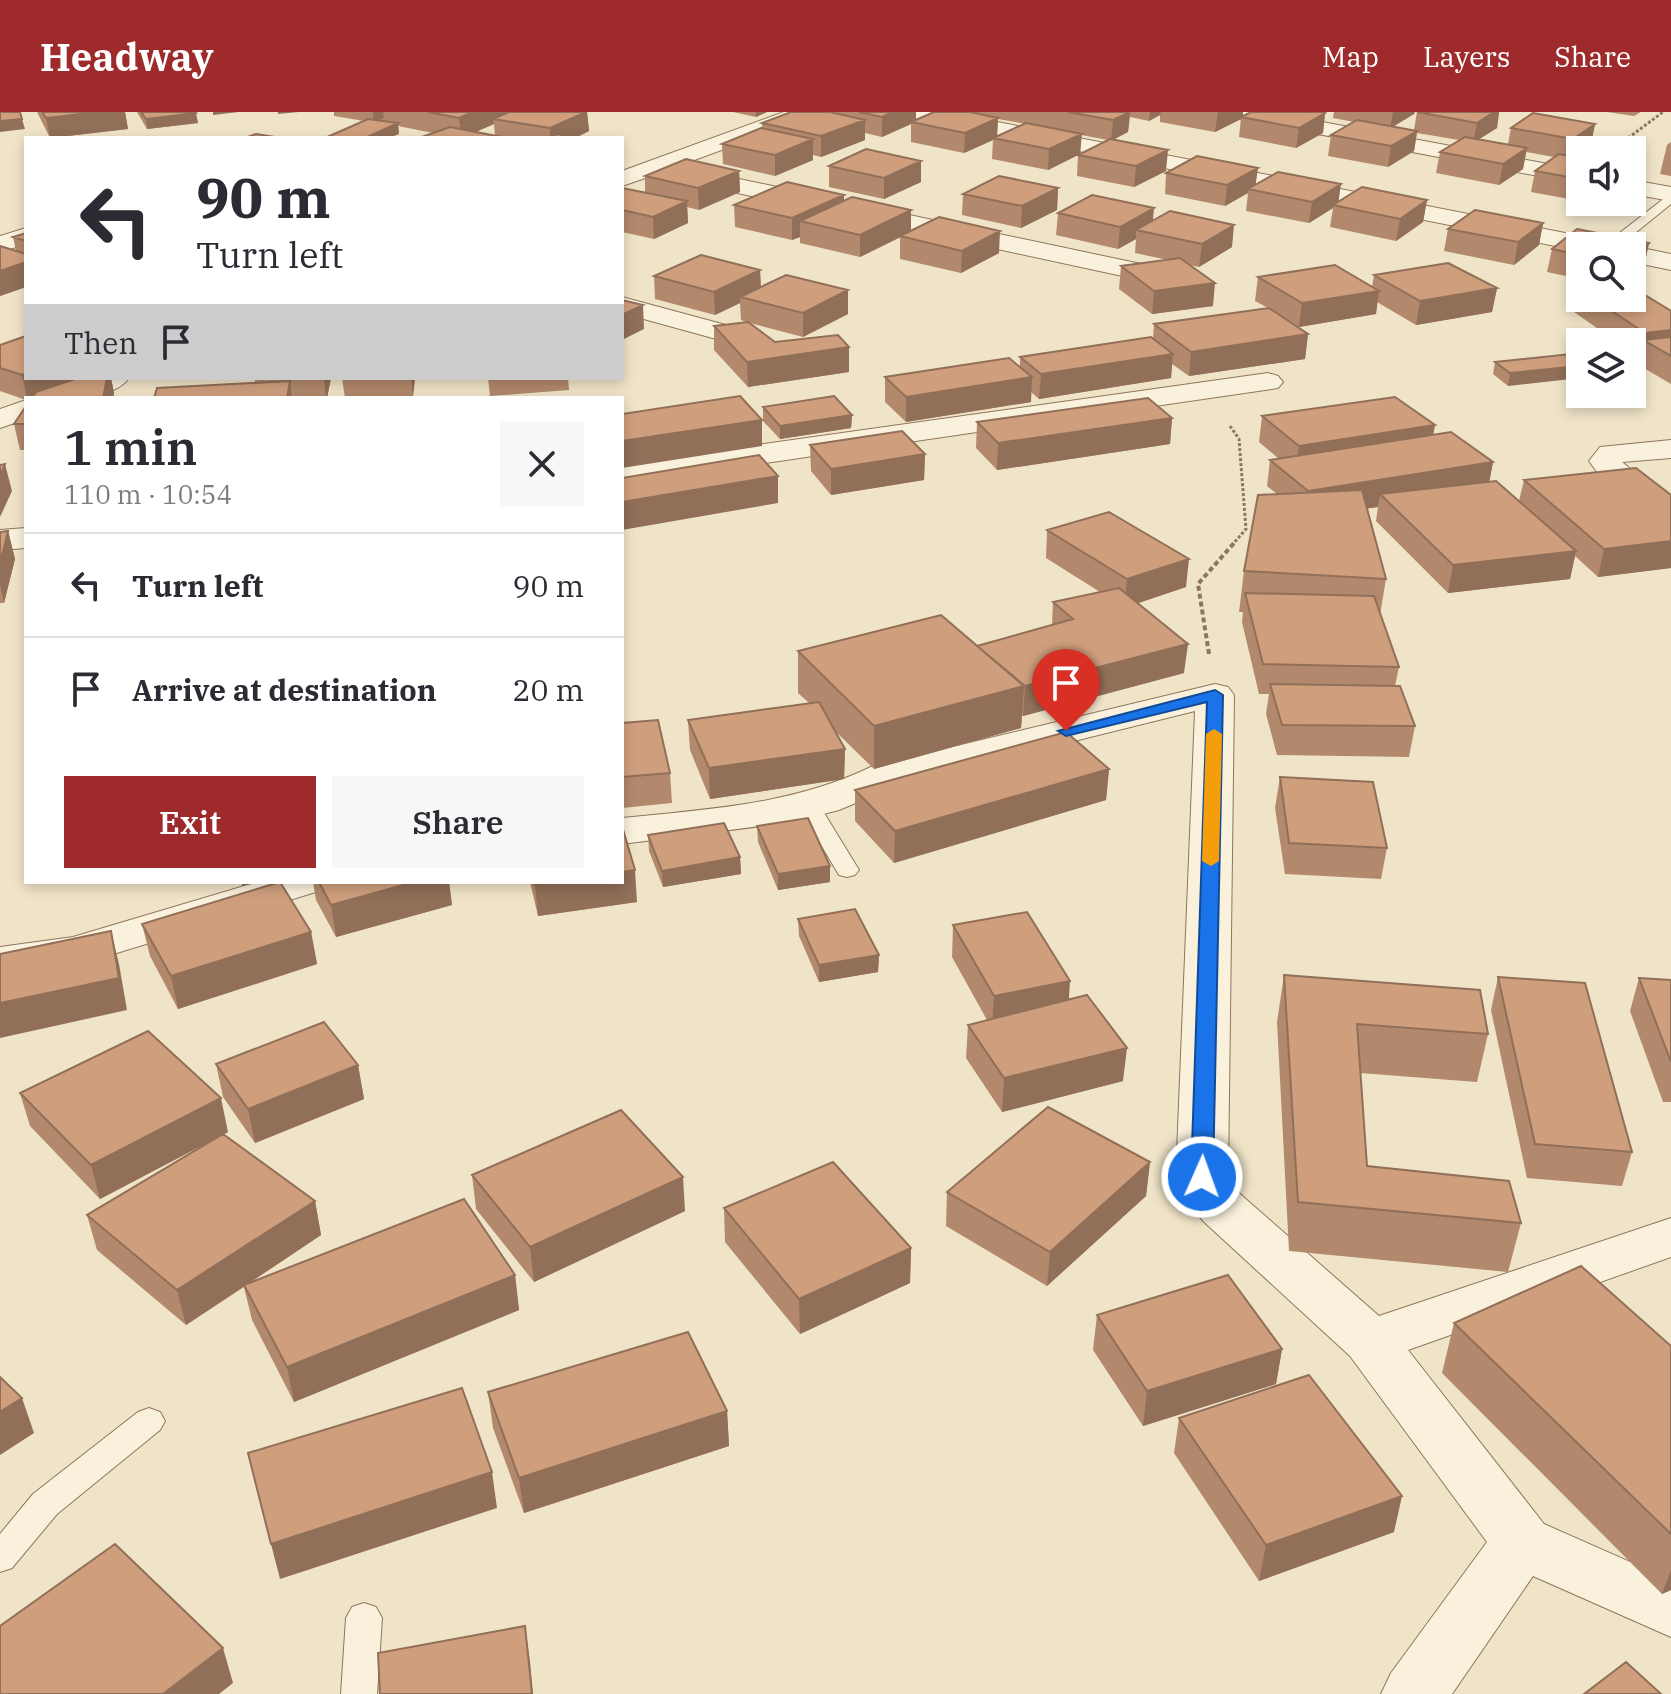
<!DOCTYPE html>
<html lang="en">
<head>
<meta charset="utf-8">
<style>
	body { margin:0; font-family:"IBM Plex Serif",serif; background:#f7f7f7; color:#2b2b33; height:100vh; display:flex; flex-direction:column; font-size:30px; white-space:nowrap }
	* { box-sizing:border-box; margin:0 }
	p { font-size:26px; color:#7c7c81 }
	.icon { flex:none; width:44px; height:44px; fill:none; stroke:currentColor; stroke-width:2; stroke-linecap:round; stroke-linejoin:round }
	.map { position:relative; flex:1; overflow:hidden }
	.drawer { position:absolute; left:24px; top:284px; width:600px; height:488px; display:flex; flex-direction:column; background:#fff; border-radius:0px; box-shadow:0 4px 12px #0003 }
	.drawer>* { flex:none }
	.banner { position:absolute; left:24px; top:24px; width:600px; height:244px; border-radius:0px; box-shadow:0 4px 12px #0003; background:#fff; color:#2b2b33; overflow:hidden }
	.tools { position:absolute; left:1566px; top:24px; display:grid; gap:16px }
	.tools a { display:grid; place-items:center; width:80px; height:80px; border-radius:0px; background:#fff; box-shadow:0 4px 12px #0003; font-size:40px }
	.pin { position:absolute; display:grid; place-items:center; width:68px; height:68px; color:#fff; margin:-82px -34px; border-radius:50% 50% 50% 0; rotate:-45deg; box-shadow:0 0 8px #0007 }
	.pin .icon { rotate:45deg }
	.me { position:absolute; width:88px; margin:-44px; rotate:2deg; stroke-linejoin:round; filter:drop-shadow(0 0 6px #0008) }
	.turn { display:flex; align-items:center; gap:28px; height:168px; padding:0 40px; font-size:36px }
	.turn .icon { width:104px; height:104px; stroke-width:2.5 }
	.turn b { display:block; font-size:56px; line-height:68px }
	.then { display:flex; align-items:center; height:76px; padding:0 40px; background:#0003; gap:16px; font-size:30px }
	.round { display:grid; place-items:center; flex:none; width:84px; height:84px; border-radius:0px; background:#f7f7f7 }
	.overview { display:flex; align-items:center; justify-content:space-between; height:136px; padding:0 40px }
	h1 { font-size:48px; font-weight:600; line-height:60px }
	.button { display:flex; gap:16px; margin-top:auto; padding:16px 40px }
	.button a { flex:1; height:92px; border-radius:0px; background:#9e2a2b; color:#fff; font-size:32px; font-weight:600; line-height:92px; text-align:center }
	.button a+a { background:#f7f7f7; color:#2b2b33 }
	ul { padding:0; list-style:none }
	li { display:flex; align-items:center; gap:24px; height:104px; padding:0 40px; border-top:2px solid #e1e1e2 }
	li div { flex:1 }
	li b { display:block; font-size:30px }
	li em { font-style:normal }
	header { display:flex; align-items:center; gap:48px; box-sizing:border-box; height:112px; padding:0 40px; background:#9e2a2b; color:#fff }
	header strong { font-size:38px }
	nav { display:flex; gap:44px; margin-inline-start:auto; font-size:28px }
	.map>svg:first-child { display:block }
</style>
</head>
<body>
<header>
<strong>Headway</strong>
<nav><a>Map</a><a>Layers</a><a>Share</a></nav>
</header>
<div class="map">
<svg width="1671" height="1582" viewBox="0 0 1671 1582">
	<rect width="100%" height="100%" fill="#f0e4c8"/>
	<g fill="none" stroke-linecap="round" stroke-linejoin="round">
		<!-- service casing -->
		<g stroke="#8d765c" stroke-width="2">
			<path id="service" d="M1671,81V92L1619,134H1603Z
				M810,689L818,691L859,758L855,763L847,765L839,763L799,696Z
				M149,1296L160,1300L165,1309L160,1318L57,1402L12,1456L0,1460V1422L33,1382L138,1300Z
				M364,1491L376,1495L382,1506L377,1582H341L346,1506L352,1495Z"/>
		</g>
		<!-- minor casing -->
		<g stroke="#8d765c" stroke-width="2">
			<path id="minor" d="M784,0H815L812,5L678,54L1141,152L1154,160L1141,168L654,63L622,74V59Z
				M902,0H946L1591,126L1604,134H1580V139L913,6Z
				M1223,0H1269L1580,58V72L1234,6Z
				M1632,68L1671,75V89L1632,82Z
				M26,116V132L0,140V124Z
				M1632,134L1671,142V158L1632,150Z
				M622,185L748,219L752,225L748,231L738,233L622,201Z
				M1268,261L1278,264L1283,270L1278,276L622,372V352Z
				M86,266H129C112,289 67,286 42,286L47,280Z
				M26,288V307L0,316V297Z
				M1671,328V346L1622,350L1671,390V416L1659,413L1602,367L1589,349L1600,335Z
				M26,416V436L0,438V418Z
				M1215,572L1228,575L1234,583L1228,1064L1240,1082L1379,1204L1671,1106V1145L1408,1238L1544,1412L1671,1468V1525L1533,1464L1452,1582H1381L1391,1561L1487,1430L1350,1244L1202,1108L1176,1065L1195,599L901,672L839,698L792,710L622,732V706C709,697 793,693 873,654Z
				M258,770H326L319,779L94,848L0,863V835L73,825Z"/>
		</g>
		<!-- path-far1 -->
		<path stroke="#8d765c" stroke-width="3" stroke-dasharray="3 2" stroke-linecap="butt" d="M1612,38L1663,0
			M1230,314L1239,327L1246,417L1232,433"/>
		<!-- path -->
		<path stroke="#8d765c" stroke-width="4" stroke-dasharray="5 3" stroke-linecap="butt" d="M1209,542L1198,472L1234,431"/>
		<!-- service -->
		<use href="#service" fill="#faf1dc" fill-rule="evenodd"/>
		<!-- minor -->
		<use href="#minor" fill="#faf1dc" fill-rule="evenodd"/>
	</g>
	<!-- wall -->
	<path fill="#b2896c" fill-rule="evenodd" d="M37,0H125L128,17L50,26Z
		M137,0H195L198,11L147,17Z
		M334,0H587L589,19L576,26H419L433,21L398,14L399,22L364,9L334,4ZM494,12L495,24L476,20Z
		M733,0H767L756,5Z
		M791,0H916V8L934,0H1243V4L1325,1L1323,21L1296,36L1239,25L1241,7L1215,20L1160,10V3L1149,9L1130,5L1128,20L1113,27L1166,59L1134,75L1077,64L1078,43L1048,58L992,47L993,28L964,41L911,30V12L882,25L865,21V28L821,45L813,43V48L775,64L723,52L722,32L762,16V11ZM998,7L1021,11L1024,12L997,24ZM1081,23L1108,28L1080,42Z
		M1334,0H1415L1414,2L1393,15L1414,18L1417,0H1499L1497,16L1479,27L1508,32L1511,16L1595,12L1591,32L1573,45L1580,46V89L1531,80L1535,59L1554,45L1526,40L1523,57L1499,73L1436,61L1440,40L1459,28L1417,21L1414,39L1388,55L1328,44L1331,23L1354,10L1333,6Z
		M1607,0H1641L1634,4Z
		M1671,30V64L1660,62L1667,33Z
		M921,49V70L884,87L829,75V54Z
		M739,59L740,80L699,98L687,95L688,111L654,127L622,120V76L645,80V64Z
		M1166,61L1256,73L1338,90L1427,88L1423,110L1396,129L1330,115L1333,96L1309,111L1246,99L1248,81L1225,94L1165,82Z
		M1058,76L1057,98L1021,116L962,103L963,82Z
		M844,89L911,119L999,141L961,161L900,147V125L860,145L800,131V125L792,128L735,115L734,93Z
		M1058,101L1153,109L1232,135L1199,155L1189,153L1213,194L1152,202L1119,177L1121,154L1168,148L1135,141L1136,127L1118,137L1056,123Z
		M1543,111L1539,133L1514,153L1444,139L1448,117Z
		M1577,117L1649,131L1644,154L1632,164V134H1580V167L1547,160L1552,137Z
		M26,121V175L0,184V134L16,139L13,125Z
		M760,158L761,175L848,178V202L803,225L750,211L775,230L849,235V260L748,275L714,238V214L746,210L741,208L740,191L715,203L655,187L654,164Z
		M1374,163L1497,176L1492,200L1416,213L1377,190L1376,202L1299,215L1283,206L1308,222L1305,247L1189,264L1172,252L1171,266L1039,287L1031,280V290L906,310L885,290V265L1020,255V245L1153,227L1154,212L1268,196L1255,189L1258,165L1372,175Z
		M1579,177H1580V186H1632L1671,199V272L1637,252L1639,245L1632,240V230H1617L1574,200Z
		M0,233L26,266H111L114,281L113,286H26V288L0,279Z
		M1580,241L1508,274L1493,262L1495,250Z
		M255,266H331L327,286H154L255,271Z
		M342,266H415L413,284L345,286Z
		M488,266H568L569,278L490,284Z
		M26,294V338H20L14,312Z
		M763,295L852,303L851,316L780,327L763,309Z
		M1262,304L1435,313L1433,323L1493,350L1489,370L1519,389L1524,368L1671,383V456L1598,465L1575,444L1570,467L1448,481L1376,409L1378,395L1367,396L1386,467L1380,503L1399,555L1395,574L1415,614L1409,645L1277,643L1266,602L1269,582H1259L1242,510L1243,500H1239L1244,459L1277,382L1267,374L1270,348L1279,347L1259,330Z
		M1172,306L1170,332L997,358L976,336L977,310Z
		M810,333L925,342L924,368L831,383L811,359Z
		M1047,418L1186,475L1137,491L1184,561L1023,604L1022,603L1021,616L874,657L834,618L845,637L844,667L710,687L690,638L688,608L809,591L798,581V539L977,534L1052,513L1053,490L1100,480L1046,446Z
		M8,419L15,447L4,491H0V420Z
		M622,611L670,661L672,691L622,696Z
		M1109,657L1106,688L894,751L855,709V678Z
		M1280,665L1387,736L1381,767L1285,762L1275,696Z
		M757,714L830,770L778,778L758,730Z
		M648,723L740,745L741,762L663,775L649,739Z
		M313,770H449L452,793L336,825L316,788Z
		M530,770H622L637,790L538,804Z
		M798,807L879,843L878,860L819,870L799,824Z
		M142,812L311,820L317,852L178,897L150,844Z
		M953,813L1069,888L1123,969L1002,1000L966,946L968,913L987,908L952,845Z
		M1284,863L1488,922L1477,970L1360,961L1367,1054L1521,1111L1508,1160L1289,1139L1277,910Z
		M1498,865L1632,1040L1622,1074L1527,1066L1491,898Z
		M1639,866L1671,868V990H1663L1630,899Z
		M216,952L358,953L364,987L255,1031L223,985Z
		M20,981L228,1020L224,1022L315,1089L321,1123L251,1170L515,1163L519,1198L294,1290L252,1208L244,1175L186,1213L97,1138L87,1103L212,1028L100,1087L30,1014Z
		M1150,1050L1146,1084L1047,1174L946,1114L947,1080Z
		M472,1063L685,1099L534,1170L476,1097Z
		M724,1096L911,1136L910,1171L800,1222L725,1130Z
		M1097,1203L1282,1237L1276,1272L1143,1314L1093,1238Z
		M1454,1211L1671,1234V1478L1662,1482L1442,1261Z
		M488,1280L727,1299L729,1334L524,1401L493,1316Z
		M1179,1306L1394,1420L1259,1469L1174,1341Z"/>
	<!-- shaded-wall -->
	<path fill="#916f58" d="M98,0H125L128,17L50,26L46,6Z
		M213,0H239L213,3Z
		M278,0H299L278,2Z
		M373,0H383L384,6L374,10Z
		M473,0H521L493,7L494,12L461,26L459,6Z
		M587,0L589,19L574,26H550V16Z
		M756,0H767L756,5Z
		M893,0H916V10H911V12L882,25V5Z
		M1130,0L1128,20L1111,29L1113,8Z
		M1150,0H1161L1160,3L1149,9Z
		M1218,0H1243V5H1241V7L1215,20Z
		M1393,0H1415L1414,2L1390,16Z
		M1494,0H1499L1497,16L1473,31L1477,11Z
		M196,1L198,11L147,17L146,7Z
		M1325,1L1323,21L1296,36L1299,16Z
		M998,6L997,26H993V28L964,41L965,21Z
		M22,7L25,17L0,20V9Z
		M865,8V28L821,45V24Z
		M398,11L399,22L389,26H365Z
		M1595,12L1591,32L1583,38H1580V40L1569,48L1573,27Z
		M1417,19L1414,39L1388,55L1391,34Z
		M1082,22L1080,42L1048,58L1049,37Z
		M813,27V48L775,64V43Z
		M1527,36L1523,57L1499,73L1503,52Z
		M1168,38L1166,59L1134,75L1136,54Z
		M921,49V70L884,87V66Z
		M1258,56L1255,77H1248V81L1225,94L1227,73Z
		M739,59L740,80L699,98L698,76Z
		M1341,72L1338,93H1333V96L1309,111L1312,90Z
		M1058,76L1057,98L1021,116L1022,94Z
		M844,83V104L800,109V125L792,128V106Z
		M1427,88L1423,110L1396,129L1400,107Z
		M687,89L688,111L654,127L653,105Z
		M1154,96L1152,118H1136V127L1118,137L1120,115Z
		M911,98V120L860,145V123Z
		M1543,111L1539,133L1514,153L1518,130Z
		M1234,113L1232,135L1199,155L1202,132Z
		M1000,119L999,141L961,161L962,139Z
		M1649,131L1644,154L1632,164V146Z
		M26,150V175L0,184V159Z
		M760,158L761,181L740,185V191L715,203L714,180Z
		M1215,171L1213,194L1152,202L1154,179Z
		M1497,176L1492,200L1416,213L1420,189Z
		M848,178V202L803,225V201Z
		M1379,179L1376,202L1299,215L1302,191Z
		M643,193L644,217L622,228V203Z
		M1671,218V242L1643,228L1645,221Z
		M1308,222L1305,247L1189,264L1191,240Z
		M849,235V260L748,275L747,250Z
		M1173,242L1171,266L1039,287L1041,262Z
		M1636,248L1634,261H1632V249Z
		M1580,254V266L1508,274L1510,261Z
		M26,261V266H84L33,286H27L22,263Z
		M1032,265L1031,290L906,310V285Z
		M107,266H111L114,281L113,286H103Z
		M324,266H331L327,286H326Z
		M411,266H415L413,284Z
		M290,269L292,286H287Z
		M852,303L851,316L780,327V314Z
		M1172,306L1170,332L997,358L998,331Z
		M762,308V334L622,356V329Z
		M1435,313L1430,339L1295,360L1299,334Z
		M925,342L924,368L831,383V357Z
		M1493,350L1488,377L1380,382L1378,395L1305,406L1308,379Z
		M5,352L12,379L0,405V364Z
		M778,364V391L622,418V390Z
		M8,419L15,447L4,491L0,473V452Z
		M1671,429V456L1598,465L1604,437Z
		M1576,439L1570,467L1448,481L1453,453Z
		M1189,447L1186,475L1124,496L1127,467Z
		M1188,532L1184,561L1023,604L1025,574Z
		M1024,574L1021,616L874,657V614Z
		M845,637L844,667L710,687L709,656Z
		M1109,657L1106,688L894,751L895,719Z
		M740,745L741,762L663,775L662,759Z
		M830,754V770L778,778V762Z
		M635,758L637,790L538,804L535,773L553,770H622V760Z
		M241,770H261L242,774Z
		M414,770H449L452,793L336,825L331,793Z
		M111,819L119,852L127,898L0,926V891Z
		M311,820L317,852L178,897L171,864Z
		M879,843L878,860L819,870V853Z
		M1070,869L1068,902L992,917L994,884Z
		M1127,936L1123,969L1002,1000L1004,966Z
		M358,953L364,987L255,1031L248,997Z
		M221,986L228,1020L100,1087L91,1053Z
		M1150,1050L1146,1084L1047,1174L1050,1140Z
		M683,1065L685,1099L534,1170L530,1135Z
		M315,1089L321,1123L186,1213L177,1178Z
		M911,1136L910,1171L800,1222L799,1187Z
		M515,1163L519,1198L294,1290L287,1255Z
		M1282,1237L1276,1272L1143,1314L1147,1279Z
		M22,1286L34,1321L0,1343V1300Z
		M727,1299L729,1334L524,1401L519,1366Z
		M492,1360L497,1396L280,1467L271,1432Z
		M1402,1384L1394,1420L1259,1469L1266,1433Z
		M1671,1458V1478L1662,1482Z
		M525,1514L530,1550L533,1582H532Z
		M223,1536L233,1571L219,1582H163Z"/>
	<!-- building -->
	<path fill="#cf9f7d" stroke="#916f58" stroke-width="2" d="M0,0H20L22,7L0,9Z
		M42,0H98L46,6Z
		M141,0H195L196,1L146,7Z
		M428,0H473L459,6Z
		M509,0H586L550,16L493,7Z
		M791,0H830L865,8L821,24L762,11Z
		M859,0H893L882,5Z
		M934,0H970L998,6L965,21L911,10Z
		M1068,0H1130L1113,8Z
		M1251,0H1322L1325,1L1299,16L1241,5Z
		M1417,0H1494L1477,11Z
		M1533,1L1595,12L1573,27L1511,16Z
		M368,7L398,11L365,26H325Z
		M1357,8L1417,19L1391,34L1331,23Z
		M1026,11L1082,22L1049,37L993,26Z
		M450,15L507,26H419Z
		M761,16L813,27L775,43L722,32Z
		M256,22L281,26H245Z
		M557,22L576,26H548Z
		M1465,25L1527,36L1503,52L1440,40Z
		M1110,27L1168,38L1136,54L1078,43Z
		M866,37L921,49L884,66L829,54Z
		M1559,42L1580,46V67L1535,59Z
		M1197,44L1258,56L1227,73L1166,61Z
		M686,47L739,59L698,76L645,64Z
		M1278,60L1341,72L1312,90L1248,77Z
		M999,64L1058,76L1022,94L963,82Z
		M787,70L844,83L792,106L734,93Z
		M1362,75L1427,88L1400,107L1333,93Z
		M622,76L687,89L653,105L622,98Z
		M1092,83L1154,96L1120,115L1058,101Z
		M852,85L911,98L860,123L800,109Z
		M1475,98L1543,111L1518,130L1448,117Z
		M1170,99L1234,113L1202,132L1136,118Z
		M939,105L1000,119L962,139L900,124Z
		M1577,117L1649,131L1632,146V134H1580V143L1552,137Z
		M26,121V129L13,125Z
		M0,134L26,142V150L0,159Z
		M701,143L760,158L714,180L654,164Z
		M1180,146L1215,171L1154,179L1121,154Z
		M1448,151L1497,176L1420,189L1374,163Z
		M1335,153L1379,179L1302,191L1258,165Z
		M786,163L848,178L803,201L740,185Z
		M1632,175L1671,199V218L1645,221L1592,186H1632Z
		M622,188L643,193L622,203Z
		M1269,196L1308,222L1191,240L1154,212Z
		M748,210L775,230L838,223L849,235L747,250L714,214Z
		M26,224V261L22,263L0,256V233Z
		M1151,225L1173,242L1041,262L1020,245Z
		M1671,225V244L1643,228Z
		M1580,241V254L1510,261L1495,250Z
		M1009,246L1032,265L906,285L885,265Z
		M78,266H107L103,286H32L36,280Z
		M290,269L287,286H154L157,276Z
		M740,284L762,308L622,329V302Z
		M834,284L852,303L780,314L763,295Z
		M1395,285L1435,313L1299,334L1262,304Z
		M1148,286L1172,306L998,331L977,310Z
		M26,294V312H14Z
		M902,319L925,342L831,357L810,333Z
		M1451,320L1493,350L1308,379L1270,348Z
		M759,343L778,364L622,390V366Z
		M5,352L0,364V353Z
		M1636,356L1671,383V429L1604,437L1524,368Z
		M1496,369L1576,439L1453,453L1380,382Z
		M1362,378L1386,467L1244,459L1258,383Z
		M1109,400L1189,447L1127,467L1047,418Z
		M8,419L0,452V420Z
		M1119,476L1188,532L1025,574L977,534L1073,507L1053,490Z
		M1245,481L1374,484L1399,555L1263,552Z
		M941,503L1024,574L874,614L798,539Z
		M1270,572L1400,574L1415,614L1282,613Z
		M819,590L845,637L709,656L688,608Z
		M658,608L670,661L622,665V611Z
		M1066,620L1109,657L895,719L855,678Z
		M1280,665L1373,670L1387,736L1289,731Z
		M808,706L830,754L778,762L757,714Z
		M724,711L740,745L662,759L648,723Z
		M622,714L635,758L622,760Z
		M280,770L311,820L171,864L142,812Z
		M319,770H414L331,793Z
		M534,770H553L535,773Z
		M855,797L879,843L819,853L798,807Z
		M1027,800L1070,869L994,884L953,813Z
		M111,819L119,866L0,891V842Z
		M1284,863L1480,878L1488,922L1357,912L1367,1054L1509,1069L1521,1111L1298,1090Z
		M1498,865L1585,871L1632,1040L1535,1032Z
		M1639,866L1671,868V950Z
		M1087,883L1127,936L1004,966L968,913Z
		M324,910L358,953L248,997L216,952Z
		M148,919L221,986L91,1053L20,981Z
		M1048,995L1150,1050L1050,1140L947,1080Z
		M621,998L683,1065L530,1135L472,1063Z
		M223,1022L315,1089L177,1178L87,1103Z
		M833,1050L911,1136L799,1187L724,1096Z
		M464,1087L515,1163L287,1255L244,1173Z
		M1581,1154L1671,1234V1422L1454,1211Z
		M1228,1163L1282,1237L1147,1279L1097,1203Z
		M688,1220L727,1299L519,1366L488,1280Z
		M1309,1263L1402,1384L1266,1433L1179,1306Z
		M0,1265L22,1286L0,1300Z
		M462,1276L492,1360L271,1432L248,1341Z
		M115,1432L223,1536L163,1582H0V1514Z
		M525,1514L532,1582H380L378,1541Z
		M1626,1550L1661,1582H1584Z"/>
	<!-- route -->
	<path fill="#1a73e8" stroke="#114b97" stroke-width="2" d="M1215,578L1223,583L1213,1065L1202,1072L1191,1065L1207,590L1066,624L1058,619Z"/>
	<!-- slow -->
	<path fill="#f59e0b" d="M1214,617L1222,622L1219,749L1211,754L1202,749L1206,622Z"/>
</svg>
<div class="tools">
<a><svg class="icon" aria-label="sound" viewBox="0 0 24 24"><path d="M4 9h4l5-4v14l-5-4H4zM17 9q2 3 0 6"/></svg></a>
<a><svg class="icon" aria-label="search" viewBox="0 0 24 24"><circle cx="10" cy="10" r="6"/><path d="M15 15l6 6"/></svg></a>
<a><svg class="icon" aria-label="layers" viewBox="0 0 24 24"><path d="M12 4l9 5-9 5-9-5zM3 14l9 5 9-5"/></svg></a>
</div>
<div class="pin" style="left:1066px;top:619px;background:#d93025"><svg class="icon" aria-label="arrive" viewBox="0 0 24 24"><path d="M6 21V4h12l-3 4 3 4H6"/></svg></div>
<svg class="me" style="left:1202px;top:1065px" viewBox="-20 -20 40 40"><circle r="17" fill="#1a73e8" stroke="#fff" stroke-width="3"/><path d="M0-11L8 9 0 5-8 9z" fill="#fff"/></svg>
<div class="banner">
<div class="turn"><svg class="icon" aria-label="left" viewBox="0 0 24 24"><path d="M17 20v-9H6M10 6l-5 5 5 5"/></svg><div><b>90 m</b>Turn left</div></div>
<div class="then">Then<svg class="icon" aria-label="arrive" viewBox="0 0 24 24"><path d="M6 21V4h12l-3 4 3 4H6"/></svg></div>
</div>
<section class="drawer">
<div class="overview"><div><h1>1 min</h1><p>110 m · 10:54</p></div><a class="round"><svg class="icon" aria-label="close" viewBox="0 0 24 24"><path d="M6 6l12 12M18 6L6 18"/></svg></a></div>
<ul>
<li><svg class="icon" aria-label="left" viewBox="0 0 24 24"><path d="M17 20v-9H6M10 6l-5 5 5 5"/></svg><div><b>Turn left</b></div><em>90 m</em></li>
<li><svg class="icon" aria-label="arrive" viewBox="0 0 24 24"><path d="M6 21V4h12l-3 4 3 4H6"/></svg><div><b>Arrive at destination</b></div><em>20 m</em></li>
</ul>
<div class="button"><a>Exit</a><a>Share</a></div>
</section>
</div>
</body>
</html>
